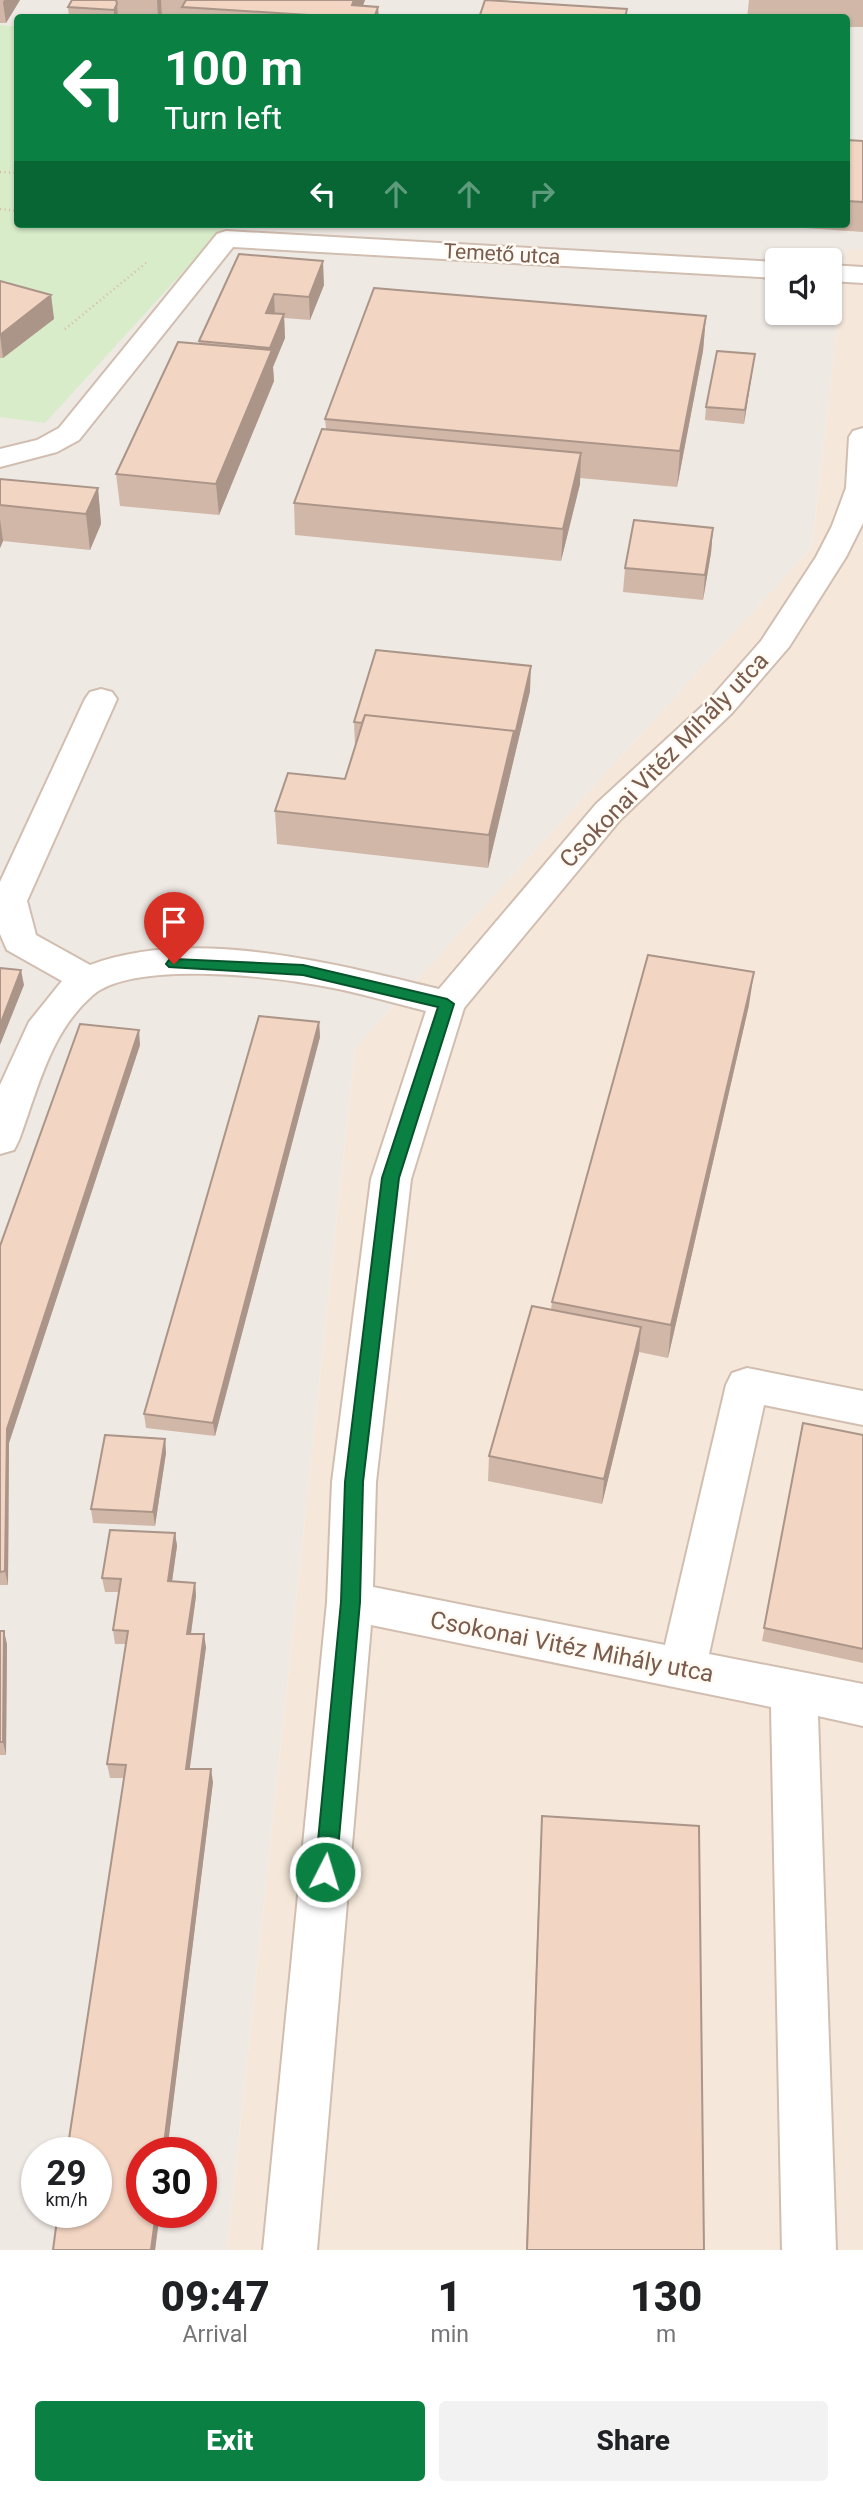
<!DOCTYPE html>
<html lang="en">
<head>
<meta charset="utf-8">
<style>
	body { margin:0; font-family:Roboto,sans-serif; background:#f2f2f2; color:#202124; height:100vh; display:flex; flex-direction:column; font-size:26px; white-space:nowrap }
	* { box-sizing:border-box; margin:0 }
	p { font-size:23px; color:#757577 }
	.icon { flex:none; width:38px; height:38px; fill:none; stroke:currentColor; stroke-width:2; stroke-linecap:round; stroke-linejoin:round }
	.map { position:relative; height:2250px; overflow:hidden }
	.panel { display:flex; flex-direction:column; background:#fff; flex:1 }
	.panel>* { flex:none }
	.banner { position:absolute; left:14px; top:14px; width:836px; height:214px; border-radius:7px; box-shadow:0 2px 5px #0004; background:#0b8043; color:#fff; overflow:hidden }
	.buttons { position:absolute; left:765px; top:248px; display:grid; gap:14px }
	.buttons a { display:grid; place-items:center; width:77px; height:77px; border-radius:7px; background:#fff; box-shadow:0 2px 5px #0004; font-size:35px }
	.speed { position:absolute; left:21px; top:2137px; display:flex; gap:14px; font-size:35px; font-weight:700; text-align:center }
	.speed>* { display:grid; place-content:center; width:91px; height:91px; border-radius:50%; background:#fff; box-shadow:0 2px 5px #0004; line-height:1 }
	.speed small { font-size:18px; font-weight:400 }
	.speed .limit { border:10px solid #d22; background:#fff; color:#111 }
	.pin { position:absolute; display:grid; place-items:center; width:60px; height:60px; color:#fff; margin:-72px -30px; border-radius:50% 50% 50% 0; rotate:-45deg; box-shadow:0 0 7px #0007 }
	.pin .icon { rotate:45deg }
	.me { position:absolute; width:77px; margin:-38px; rotate:5deg; stroke-linejoin:round; filter:drop-shadow(0 0 5px #0008) }
	.turn { display:flex; align-items:center; gap:24px; height:147px; padding:0 35px; font-size:32px }
	.turn .icon { width:91px; height:91px; stroke-width:2.5 }
	.turn b { display:block; font-size:49px; line-height:60px }
	.lanes { display:flex; align-items:center; height:66px; padding:0 35px; background:#0003; justify-content:center; gap:35px; direction:ltr }
	.lanes .off { opacity:.35 }
	.eta { display:flex; justify-content:space-evenly; align-items:center; height:119px; text-align:center }
	.eta b { font-size:42px; font-weight:800; line-height:49px }
	.action { display:flex; gap:14px; margin-top:auto; padding:14px 35px }
	.action a { flex:1; height:80px; border-radius:7px; background:#0b8043; color:#fff; font-size:28px; font-weight:800; line-height:80px; text-align:center }
	.action a+a { background:#f2f2f2; color:#202124 }
	.map>svg:first-child { display:block }
</style>
</head>
<body>
<div class="map">
<svg width="863" height="2250" viewBox="0 0 863 2250">
	<rect width="100%" height="100%" fill="#fdf6ec"/>
	<!-- residential -->
	<path fill="#f5e8da" d="M846,248L863,250V2250H227L355,1048L812,547Z"/>
	<!-- industrial -->
	<path fill="#efe9e4" fill-rule="evenodd" d="M0,0H863V250L846,249L812,547L355,1048L227,2250H0V417L45,422L227,224H847V18H18L17,26L0,25ZM777,261H830V313H777ZM37,2152H96V2212H37ZM142,2152H201V2212H142Z"/>
	<!-- green -->
	<path fill="#d8ecc9" d="M0,25L17,26L18,224H227L45,423L0,417Z"/>
	<g fill="none" stroke-linecap="round" stroke-linejoin="round">
		<!-- minor casing -->
		<g stroke="#d1beb0" stroke-width="4">
			<path id="minor" d="M226,231L777,262V278L233,247L79,440L57,452L0,467V449L37,440L59,428L217,234Z
				M830,265L863,267V283L830,281Z
				M863,428V523L846,557L789,647L732,713L620,820L464,1008L411,1179L376,1482L373,1587L665,1645L726,1385L732,1373L747,1368L863,1391V1425L764,1405L709,1654L863,1684V1726L818,1716L836,2250H782L771,1707L371,1625L317,2250H263L327,1602L332,1482L371,1179L426,1011C390,1002 354,991 317,985C267,976 133,961 93,995C50,1032 38,1089 19,1140L14,1150L0,1154V1085L29,1022L62,981L7,950L0,934V882L85,699L90,692L101,689L112,692L117,699L27,901L36,935L90,965C195,926 334,964 439,989L596,804L710,699L761,641L816,557L832,526L846,488L849,437L853,431Z"/>
		</g>
		<!-- path -->
		<path stroke="#d9b8a5" stroke-width="2.5" stroke-dasharray="1 3.5" stroke-linecap="butt" d="M0,172L18,173
			M0,209L18,211
			M65,329L146,263"/>
		<!-- minor -->
		<use href="#minor" fill="#fff" fill-rule="evenodd"/>
	</g>
	<!-- wall -->
	<path fill="#d1b7a8" d="M0,0H20L6,23H0Z
		M72,0H365L363,6L379,18H69L68,7Z
		M749,0H863V27H847V18H747Z
		M847,140L863,141V232L749,224H847Z
		M239,254L324,285L310,320L284,318L285,338L273,367L274,381L219,515L120,506L116,474L199,344V341Z
		M0,281L51,295L54,319L3,358H0Z
		M706,316L703,351L677,487L580,478V484L561,561L295,535L294,503L326,429L325,419Z
		M755,354L744,424L705,420L706,407Z
		M0,479L98,488L101,524L90,550L3,541L0,548Z
		M713,528L711,553L703,600L623,592L625,568Z
		M530,691L488,868L277,844L275,811L345,779L355,747L354,722Z
		M749,1005L668,1358L639,1352L602,1504L488,1481L489,1456L551,1310L552,1302Z
		M319,1022L320,1037L215,1436L146,1428L144,1414Z
		M140,1045L9,1443L8,1585H0V1246Z
		M803,1423L863,1435V1663L762,1641Z
		M165,1439L166,1453L155,1526L93,1523L91,1509Z
		M175,1533L177,1546L172,1582L195,1583L196,1596L191,1634L206,1647L189,1769L213,1782L167,2152H142L160,2212L155,2250H53L124,1778H110L107,1764L126,1644H115L113,1630L119,1592H105L102,1578Z
		M0,1631L7,1644L6,1755H0Z
		M542,1816L704,2250H526L540,1854Z"/>
	<!-- shaded-wall -->
	<path fill="#aa9588" d="M4,0H20L6,23L3,2Z
		M157,0H161L162,18H158Z
		M354,0H365L358,18L352,5Z
		M117,4L118,18H114V10Z
		M378,7L379,18H374Z
		M323,261L324,285L310,320L309,297Z
		M274,294L275,317L266,313Z
		M51,295L54,319L3,358L0,335Z
		M284,314L285,338L273,367L274,381L219,515L216,484L270,355V348Z
		M706,316L703,351L677,487L680,451Z
		M755,354L753,367L744,424L745,410Z
		M581,453L580,484L561,561L563,529Z
		M98,488L101,524L90,550L86,514Z
		M0,519L3,541L0,548Z
		M713,528L711,553L703,600L705,575Z
		M531,666L530,691L488,868L489,835Z
		M21,970L24,985L0,1045V1025Z
		M754,972L749,1005L668,1358L671,1325Z
		M319,1022L320,1037L215,1436L213,1423Z
		M139,1030L140,1045L9,1443L8,1585L5,1571L7,1429Z
		M641,1327L639,1353L602,1504L604,1479Z
		M165,1439L166,1453L155,1526L153,1512Z
		M175,1533L177,1546L170,1595L168,1581Z
		M195,1583L196,1596L189,1647L187,1634Z
		M4,1631L7,1644L6,1755L3,1742Z
		M204,1634L206,1647L188,1782L186,1769Z
		M211,1769L213,1782L167,2152H163Z
		M156,2212H160L155,2250H151Z"/>
	<!-- building -->
	<path fill="#f3d5c3" stroke="#aa9588" stroke-width="2" d="M72,0H116L117,4L114,10L68,7Z
		M186,0H354L352,5L378,7L374,18H355L182,7Z
		M485,0L627,9L625,18H479Z
		M847,140L863,141V202L847,201Z
		M239,254L323,261L309,297L274,294L266,313L284,314L270,348L199,341Z
		M0,281L51,295L0,335Z
		M374,288L706,316L680,451L325,419Z
		M178,342L272,350L216,484L116,474Z
		M717,351L755,354L745,410L706,407Z
		M322,429L581,453L563,529L294,503Z
		M0,479L98,488L86,514L0,505Z
		M634,520L713,528L705,575L625,568Z
		M376,650L531,666L514,739V731L365,715L362,723L354,722Z
		M365,715L514,731L489,835L275,811L288,773L345,779Z
		M648,955L754,972L671,1325L552,1302Z
		M0,968L21,970L0,1025Z
		M259,1016L319,1022L213,1423L144,1414Z
		M80,1024L139,1030L7,1429L5,1571L0,1572V1246Z
		M532,1306L641,1327L604,1479L489,1456Z
		M803,1423L863,1435V1649L764,1628Z
		M105,1435L165,1439L153,1512L91,1509Z
		M110,1530L175,1533L168,1581L195,1583L187,1634H204L186,1769H211L163,2152H142V2212H156L151,2250H53L58,2212H96V2152H67L126,1765L107,1764L128,1631L113,1630L121,1579L102,1578Z
		M0,1631H4L3,1742H0Z
		M542,1816L699,1826L704,2250H527Z"/>
	<!-- route -->
	<path fill="#0b8043" stroke="#07532c" stroke-width="2" d="M174,959L303,965L447,999L454,1004L399,1178L363,1482L360,1602L336,1872L333,1879L325,1882L318,1879L315,1872L341,1602L345,1482L382,1178L438,1007L303,975L169,967L166,964L169,960Z"/>
	<g text-anchor="middle" dominant-baseline="central" stroke-width="5" stroke-linejoin="round" paint-order="stroke">
		<!-- far-street labels -->
		<g font-size="21" fill="#7a5c4d" stroke="#fffaf3">
			<text transform="translate(502 254) rotate(3)">Temető utca</text>
		</g>
		<!-- street labels -->
		<g font-size="24" fill="#7a5c4d" stroke="#fffaf3">
			<text transform="translate(664 760) rotate(-46)">Csokonai Vitéz Mihály utca</text>
			<text transform="translate(572 1647) rotate(11)">Csokonai Vitéz Mihály utca</text>
		</g>
	</g>
</svg>
<div class="buttons">
<a><svg class="icon" aria-label="sound" viewBox="0 0 24 24"><path d="M4 9h4l5-4v14l-5-4H4zM17 9q2 3 0 6"/></svg></a>
</div>
<div class="speed"><div>29<small>km/h</small></div><div class="limit">30</div></div>
<div class="pin" style="left:174px;top:964px;background:#d93025"><svg class="icon" aria-label="arrive" viewBox="0 0 24 24"><path d="M6 21V4h12l-3 4 3 4H6"/></svg></div>
<svg class="me" style="left:325px;top:1872px" viewBox="-20 -20 40 40"><circle r="17" fill="#0b8043" stroke="#fff" stroke-width="3"/><path d="M0-11L8 9 0 5-8 9z" fill="#fff"/></svg>
<div class="banner">
<div class="turn"><svg class="icon" aria-label="left" viewBox="0 0 24 24"><path d="M17 20v-9H6M10 6l-5 5 5 5"/></svg><div><b>100 m</b>Turn left</div></div>
<div class="lanes"><svg class="icon" aria-label="left" viewBox="0 0 24 24"><path d="M17 20v-9H6M10 6l-5 5 5 5"/></svg><svg class="icon off" aria-label="ahead" viewBox="0 0 24 24"><path d="M12 20V5M6 11l6-6 6 6"/></svg><svg class="icon off" aria-label="ahead" viewBox="0 0 24 24"><path d="M12 20V5M6 11l6-6 6 6"/></svg><svg class="icon off" aria-label="right" viewBox="0 0 24 24"><path d="M7 20v-9h11M14 6l5 5-5 5"/></svg></div>
</div>
</div>
<section class="panel">
<div class="eta">
<div><b>09:47</b><p>Arrival</p></div>
<div><b>1</b><p>min</p></div>
<div><b>130</b><p>m</p></div>
</div>
<div class="action"><a>Exit</a><a>Share</a></div>
</section>
</body>
</html>
